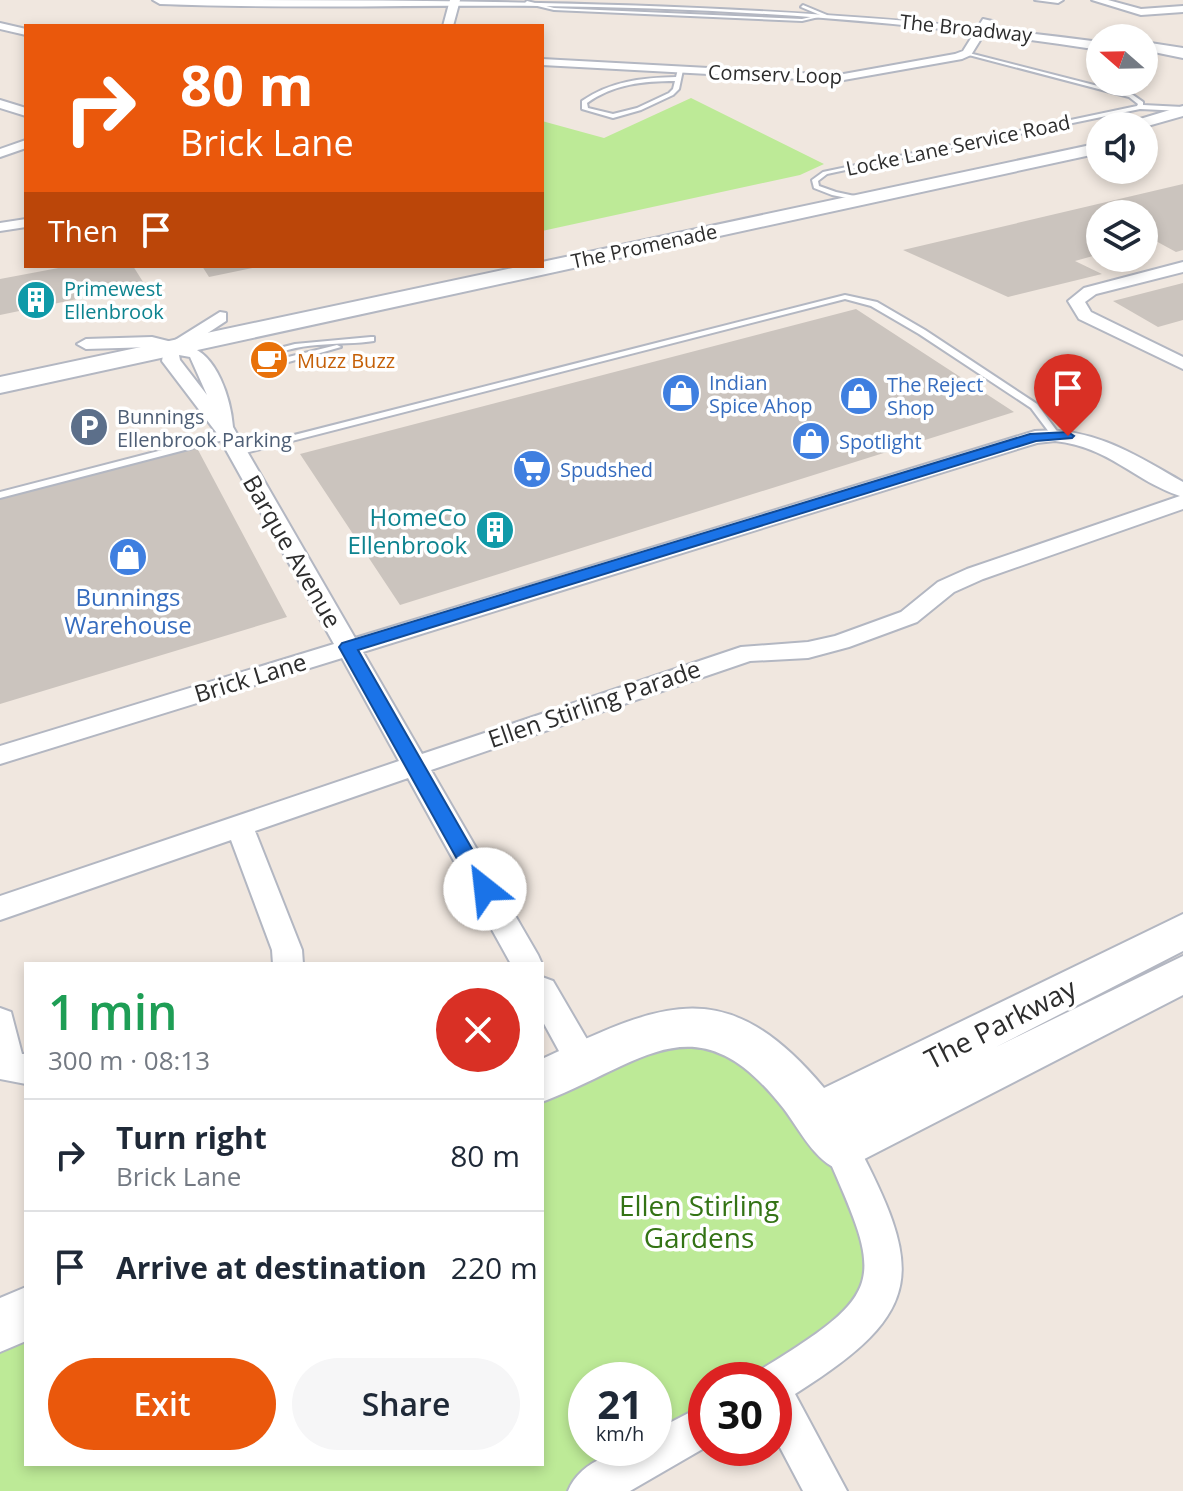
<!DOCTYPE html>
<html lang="en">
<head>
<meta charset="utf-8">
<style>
	body { margin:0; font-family:"Open Sans",sans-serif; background:#f6f6f7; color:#1f2937; height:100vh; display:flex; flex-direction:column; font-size:30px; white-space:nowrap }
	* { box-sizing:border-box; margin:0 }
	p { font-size:26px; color:#747a83 }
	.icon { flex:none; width:44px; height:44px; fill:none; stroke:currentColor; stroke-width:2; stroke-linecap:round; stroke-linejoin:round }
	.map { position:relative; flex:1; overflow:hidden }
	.panel { position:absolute; left:24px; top:962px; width:520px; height:504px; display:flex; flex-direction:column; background:#fff; border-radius:0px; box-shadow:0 4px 12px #0003 }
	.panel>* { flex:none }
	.guide { position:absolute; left:24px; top:24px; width:520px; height:244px; border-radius:0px; box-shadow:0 4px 12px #0003; background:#ea580c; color:#fff; overflow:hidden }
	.needle { width:52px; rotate:290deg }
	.tools { position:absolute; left:1086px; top:24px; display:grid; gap:16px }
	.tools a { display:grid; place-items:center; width:72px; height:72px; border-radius:50%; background:#fff; box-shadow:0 4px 12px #0003; font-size:40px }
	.speed { position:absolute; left:568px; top:1362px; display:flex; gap:16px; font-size:40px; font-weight:700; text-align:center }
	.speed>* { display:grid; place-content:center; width:104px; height:104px; border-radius:50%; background:#fff; box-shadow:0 4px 12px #0003; line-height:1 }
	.speed small { font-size:20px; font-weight:400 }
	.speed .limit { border:12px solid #d22; background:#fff; color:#111 }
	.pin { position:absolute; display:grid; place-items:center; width:68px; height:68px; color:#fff; margin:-82px -34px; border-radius:50% 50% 50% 0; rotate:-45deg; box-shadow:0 0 8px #0007 }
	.pin .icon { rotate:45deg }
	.me { position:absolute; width:88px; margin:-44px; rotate:331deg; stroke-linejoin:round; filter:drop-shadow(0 0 6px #0008) }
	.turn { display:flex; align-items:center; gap:28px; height:168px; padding:0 24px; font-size:36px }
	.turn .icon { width:104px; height:104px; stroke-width:2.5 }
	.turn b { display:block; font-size:56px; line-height:68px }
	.then { display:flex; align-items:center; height:76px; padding:0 24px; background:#0003; gap:16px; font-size:30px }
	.round { display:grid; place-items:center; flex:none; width:84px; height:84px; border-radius:42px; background:#f6f6f7 }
	.headline { display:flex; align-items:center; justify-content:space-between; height:136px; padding:0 24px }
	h1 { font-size:48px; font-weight:600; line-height:60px; color:#1e9e55 }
	.button { display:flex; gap:16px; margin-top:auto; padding:16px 24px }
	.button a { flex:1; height:92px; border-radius:48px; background:#ea580c; color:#fff; font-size:32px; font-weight:600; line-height:92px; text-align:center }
	.button a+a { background:#f6f6f7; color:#1f2937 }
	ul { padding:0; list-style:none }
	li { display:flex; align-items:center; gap:24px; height:112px; padding:0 24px; border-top:2px solid #e0e1e3 }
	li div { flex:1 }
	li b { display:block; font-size:30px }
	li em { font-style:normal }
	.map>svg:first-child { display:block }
</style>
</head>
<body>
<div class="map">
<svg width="1183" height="1491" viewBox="0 0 1183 1491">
	<rect width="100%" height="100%" fill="#f0e7df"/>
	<!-- green -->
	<path fill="#bdea97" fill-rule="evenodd" d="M691,98L824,164L800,175L542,231V121L604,138Z
		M682,1026L795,1088L888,1267L774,1380H706V1424L589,1491H0V1325L26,1314V1464H542V1081ZM586,1380H654V1448H586Z"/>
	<!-- building -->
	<path fill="#cbc4be" d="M1183,184V250L1176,252L1154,240L1144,242V214H1100V254L1075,261L1102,274L1008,297L903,250Z
		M69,266H133L145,285L0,315V279Z
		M202,266H257V267L209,277Z
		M1183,283V320L1158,327L1113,301Z
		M856,309L1014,412L400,605L300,454Z
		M197,448L287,617L0,704V497Z"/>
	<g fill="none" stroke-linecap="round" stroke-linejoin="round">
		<!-- lane casing -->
		<g stroke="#b3b7c2" stroke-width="4">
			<path id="lane" d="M527,1L554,8L802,19L820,15L801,7L803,5L827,15L802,21L554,10L525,3Z
				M965,52L1133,95L1143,102V105L1183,107V111L1140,109L855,168L827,174L818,181L819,186L836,192L864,198L865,199L862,201L832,195L814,188L812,180L823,172L1137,106L1138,104L1129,97L965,54Z
				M678,69L683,70L679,89L673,95L641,110L613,118L582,109V101C611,81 641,78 676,77ZM675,81L673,89L669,93L637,108L613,114L588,108L587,103C614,84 643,81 675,81Z
				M845,295L877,302L925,330L1037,404L1059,434L1058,436H1052L1031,408L919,334L871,306L845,299L241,454L238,455L233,452L235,450Z
				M371,337H374V341C343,346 290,340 266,361L269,367L272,361L337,345L341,347L278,365L276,369L279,374L275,376L264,373L258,361L268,351L295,344Z
				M228,433L231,434V438L0,498V492Z"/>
		</g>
		<!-- street casing -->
		<g stroke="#b3b7c2" stroke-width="4">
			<path id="street" d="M450,0H460L453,26H443Z
				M1035,0H1063L1058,3Z
				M1092,0H1108L1141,9L1183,6V12L1141,15Z
				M983,19L992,21L971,55L962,59L838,81L542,65V59L838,75L955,54L963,51Z
				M0,23L26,29V35L0,29Z
				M0,100L26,108V116L0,108Z
				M26,140V148L0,157V149Z
				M26,219V227L0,231V223Z
				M1183,262V272L1096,294L1085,302L1091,312L1183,357V369L1079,319L1068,301L1084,288Z
				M220,312L226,313V321L188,346C217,354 231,399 233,427L355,638L1035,431C1092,426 1136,455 1183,482V509L983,579L954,592L917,622L849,647L808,658L750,661L431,770L538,955L542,964V965L511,964L408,778L255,831L302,950L303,964H273L272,950L231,840L0,920V896L399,761L342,658L0,764V746L334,644L216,432L162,361L164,350L152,347L86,349L77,344L86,339L152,337L172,342ZM179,355L190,357L207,395L180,360ZM1055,441C1110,447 1134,481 1180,496L967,569L938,582L901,612L835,636L808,642L741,647L422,754L363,652L1037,443Z
				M542,977L553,981L595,1053L599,1063L595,1073L583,1078L571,1073L542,1020Z
				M0,1008L11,1012L22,1054H26V1084L0,1079Z
				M841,1132L853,1136C923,1269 929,1310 795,1394L847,1491H803L774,1436V1380H756L760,1370C891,1290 882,1281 824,1148L829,1136Z
				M706,1404V1447L630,1491H568C581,1459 622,1448 654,1448V1431Z"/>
		</g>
		<!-- secondary casing -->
		<g stroke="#b3b7c2" stroke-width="4">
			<path id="secondary" d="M153,0C470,0 787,0 1100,42V50C916,21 727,8 541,6C414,5 287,9 160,4Z
				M1144,42L1183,48V58L1144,50Z
				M1183,106V116L1144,127L1117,126Z
				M1100,143V153L0,393V377L522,266H542V262Z
				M1183,914V951L996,1047L1183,956V995L841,1171C814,1160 801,1132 784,1109C696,997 645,1063 542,1102V1059C662,1003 726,971 824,1088Z
				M26,1287V1341L0,1352V1298Z"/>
		</g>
		<!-- lane -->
		<use href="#lane" fill="#fff" fill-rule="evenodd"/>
		<!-- street -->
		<use href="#street" fill="#fff" fill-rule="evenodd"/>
		<!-- secondary -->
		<use href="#secondary" fill="#fff" fill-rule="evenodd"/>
	</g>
	<!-- route -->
	<path fill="#1a73e8" stroke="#114b97" stroke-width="2" d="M1068,432L1074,436L1072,438L1036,441L358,650L495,889L485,897L477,895L339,647L342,643L1030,434Z"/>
	<!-- icons -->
	<defs>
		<g id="building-disc" transform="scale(2)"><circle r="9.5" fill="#0f9aa8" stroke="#fff"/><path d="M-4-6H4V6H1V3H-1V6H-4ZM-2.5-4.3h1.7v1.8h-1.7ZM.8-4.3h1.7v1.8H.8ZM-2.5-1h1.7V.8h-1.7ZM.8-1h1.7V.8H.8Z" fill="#fff"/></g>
		<g id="cafe-disc" transform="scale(2)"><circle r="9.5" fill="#e8710a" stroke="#fff"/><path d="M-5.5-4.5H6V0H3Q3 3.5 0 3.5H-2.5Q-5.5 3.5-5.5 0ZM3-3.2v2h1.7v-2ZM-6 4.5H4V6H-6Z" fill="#fff"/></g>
		<g id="shop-disc" transform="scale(2)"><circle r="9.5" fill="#3f7fe0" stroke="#fff"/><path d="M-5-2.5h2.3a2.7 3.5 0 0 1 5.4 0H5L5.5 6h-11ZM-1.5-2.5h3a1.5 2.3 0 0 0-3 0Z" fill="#fff"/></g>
		<g id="parking-disc" transform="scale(2)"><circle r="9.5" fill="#5c6f8a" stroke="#fff"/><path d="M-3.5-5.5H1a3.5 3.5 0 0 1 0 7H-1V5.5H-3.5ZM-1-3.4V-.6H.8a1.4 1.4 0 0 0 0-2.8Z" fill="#fff"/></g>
		<g id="supermarket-disc" transform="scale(2)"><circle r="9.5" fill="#3f7fe0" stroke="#fff"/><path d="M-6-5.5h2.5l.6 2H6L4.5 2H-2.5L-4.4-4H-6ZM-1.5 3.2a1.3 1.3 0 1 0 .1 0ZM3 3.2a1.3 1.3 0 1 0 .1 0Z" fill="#fff"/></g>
	</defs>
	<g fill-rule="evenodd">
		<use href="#building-disc" x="36" y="300"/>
		<use href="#cafe-disc" x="269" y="360"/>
		<use href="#shop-disc" x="681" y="393"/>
		<use href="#shop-disc" x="859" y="396"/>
		<use href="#parking-disc" x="89" y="427"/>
		<use href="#shop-disc" x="811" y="441"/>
		<use href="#supermarket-disc" x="532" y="469"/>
		<use href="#building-disc" x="495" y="530"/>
		<use href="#shop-disc" x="128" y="557"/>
	</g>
	<g text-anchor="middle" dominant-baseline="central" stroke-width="7" stroke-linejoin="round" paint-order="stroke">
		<!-- far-street labels -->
		<g font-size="20" fill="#2d2d2d" stroke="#fff">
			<text transform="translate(966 28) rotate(6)">The Broadway</text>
			<text transform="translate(775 74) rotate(2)">Comserv Loop</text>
			<text transform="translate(958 145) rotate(-12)">Locke Lane Service Road</text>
			<text transform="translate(644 246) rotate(-12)">The Promenade</text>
		</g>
		<!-- far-culture labels -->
		<g font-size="20" fill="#0d838f" stroke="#fff" text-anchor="start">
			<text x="64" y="288">Primewest<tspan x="64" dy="23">Ellenbrook</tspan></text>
		</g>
		<!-- far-food labels -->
		<g font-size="20" fill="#c56008" stroke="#fff" text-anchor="start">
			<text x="297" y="360">Muzz Buzz</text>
		</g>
		<!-- far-shop labels -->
		<g font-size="20" fill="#366cbe" stroke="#fff" text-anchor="start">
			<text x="709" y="382">Indian<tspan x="709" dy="23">Spice Ahop</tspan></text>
			<text x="887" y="384">The Reject<tspan x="887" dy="23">Shop</tspan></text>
			<text x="839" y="441">Spotlight</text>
			<text x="560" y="469">Spudshed</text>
		</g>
		<!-- far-service labels -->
		<g font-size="20" fill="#4e5e75" stroke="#fff" text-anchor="start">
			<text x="117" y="416">Bunnings<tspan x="117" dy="23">Ellenbrook Parking</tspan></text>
		</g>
		<!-- culture labels -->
		<g font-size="24" fill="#0d838f" stroke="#fff" text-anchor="end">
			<text x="467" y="516">HomeCo<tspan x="467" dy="28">Ellenbrook</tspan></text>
		</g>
		<!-- street labels -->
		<g font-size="24" fill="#2d2d2d" stroke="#fff">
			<text transform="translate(293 551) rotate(60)">Barque Avenue</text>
			<text transform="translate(250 677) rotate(-17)">Brick Lane</text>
			<text transform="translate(594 703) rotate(-19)">Ellen Stirling Parade</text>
		</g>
		<!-- shop labels -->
		<g font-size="24" fill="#366cbe" stroke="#fff">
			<text x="128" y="596">Bunnings<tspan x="128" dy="28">Warehouse</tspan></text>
		</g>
		<!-- near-street labels -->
		<g font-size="28" fill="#2d2d2d" stroke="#fff">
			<text transform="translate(1000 1023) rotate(-27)">The Parkway</text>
		</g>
		<!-- near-park labels -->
		<g font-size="28" fill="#337314" stroke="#fff">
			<text x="699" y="1205">Ellen Stirling<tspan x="699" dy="32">Gardens</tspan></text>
		</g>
	</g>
</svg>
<div class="tools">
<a><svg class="needle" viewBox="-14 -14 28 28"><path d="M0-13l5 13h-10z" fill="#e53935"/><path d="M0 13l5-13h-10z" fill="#747a83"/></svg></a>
<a><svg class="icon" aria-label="sound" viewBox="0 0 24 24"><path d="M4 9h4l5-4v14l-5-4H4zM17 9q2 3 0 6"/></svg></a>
<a><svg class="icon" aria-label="layers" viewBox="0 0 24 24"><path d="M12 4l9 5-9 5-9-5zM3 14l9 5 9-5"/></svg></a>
</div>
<div class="speed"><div>21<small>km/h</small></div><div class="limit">30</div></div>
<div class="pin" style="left:1068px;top:436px;background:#d93025"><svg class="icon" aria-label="arrive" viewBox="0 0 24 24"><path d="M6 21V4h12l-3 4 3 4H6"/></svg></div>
<svg class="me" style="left:485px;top:889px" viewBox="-20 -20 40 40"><circle r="19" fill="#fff"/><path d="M0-13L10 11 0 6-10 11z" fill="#1a73e8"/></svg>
<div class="guide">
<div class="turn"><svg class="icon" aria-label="right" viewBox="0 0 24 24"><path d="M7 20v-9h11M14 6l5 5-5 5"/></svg><div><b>80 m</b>Brick Lane</div></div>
<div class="then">Then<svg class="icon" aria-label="arrive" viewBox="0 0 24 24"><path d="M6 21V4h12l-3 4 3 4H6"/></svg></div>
</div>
<section class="panel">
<div class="headline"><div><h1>1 min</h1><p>300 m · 08:13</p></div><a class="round" style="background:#d93025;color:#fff"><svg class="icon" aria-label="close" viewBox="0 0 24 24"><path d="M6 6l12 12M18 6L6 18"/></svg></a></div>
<ul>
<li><svg class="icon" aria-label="right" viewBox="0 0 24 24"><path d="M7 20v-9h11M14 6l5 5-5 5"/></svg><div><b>Turn right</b><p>Brick Lane</p></div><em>80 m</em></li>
<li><svg class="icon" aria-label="arrive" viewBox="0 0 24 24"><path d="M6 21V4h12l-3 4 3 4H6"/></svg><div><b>Arrive at destination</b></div><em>220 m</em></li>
</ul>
<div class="button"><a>Exit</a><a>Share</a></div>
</section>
</div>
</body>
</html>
